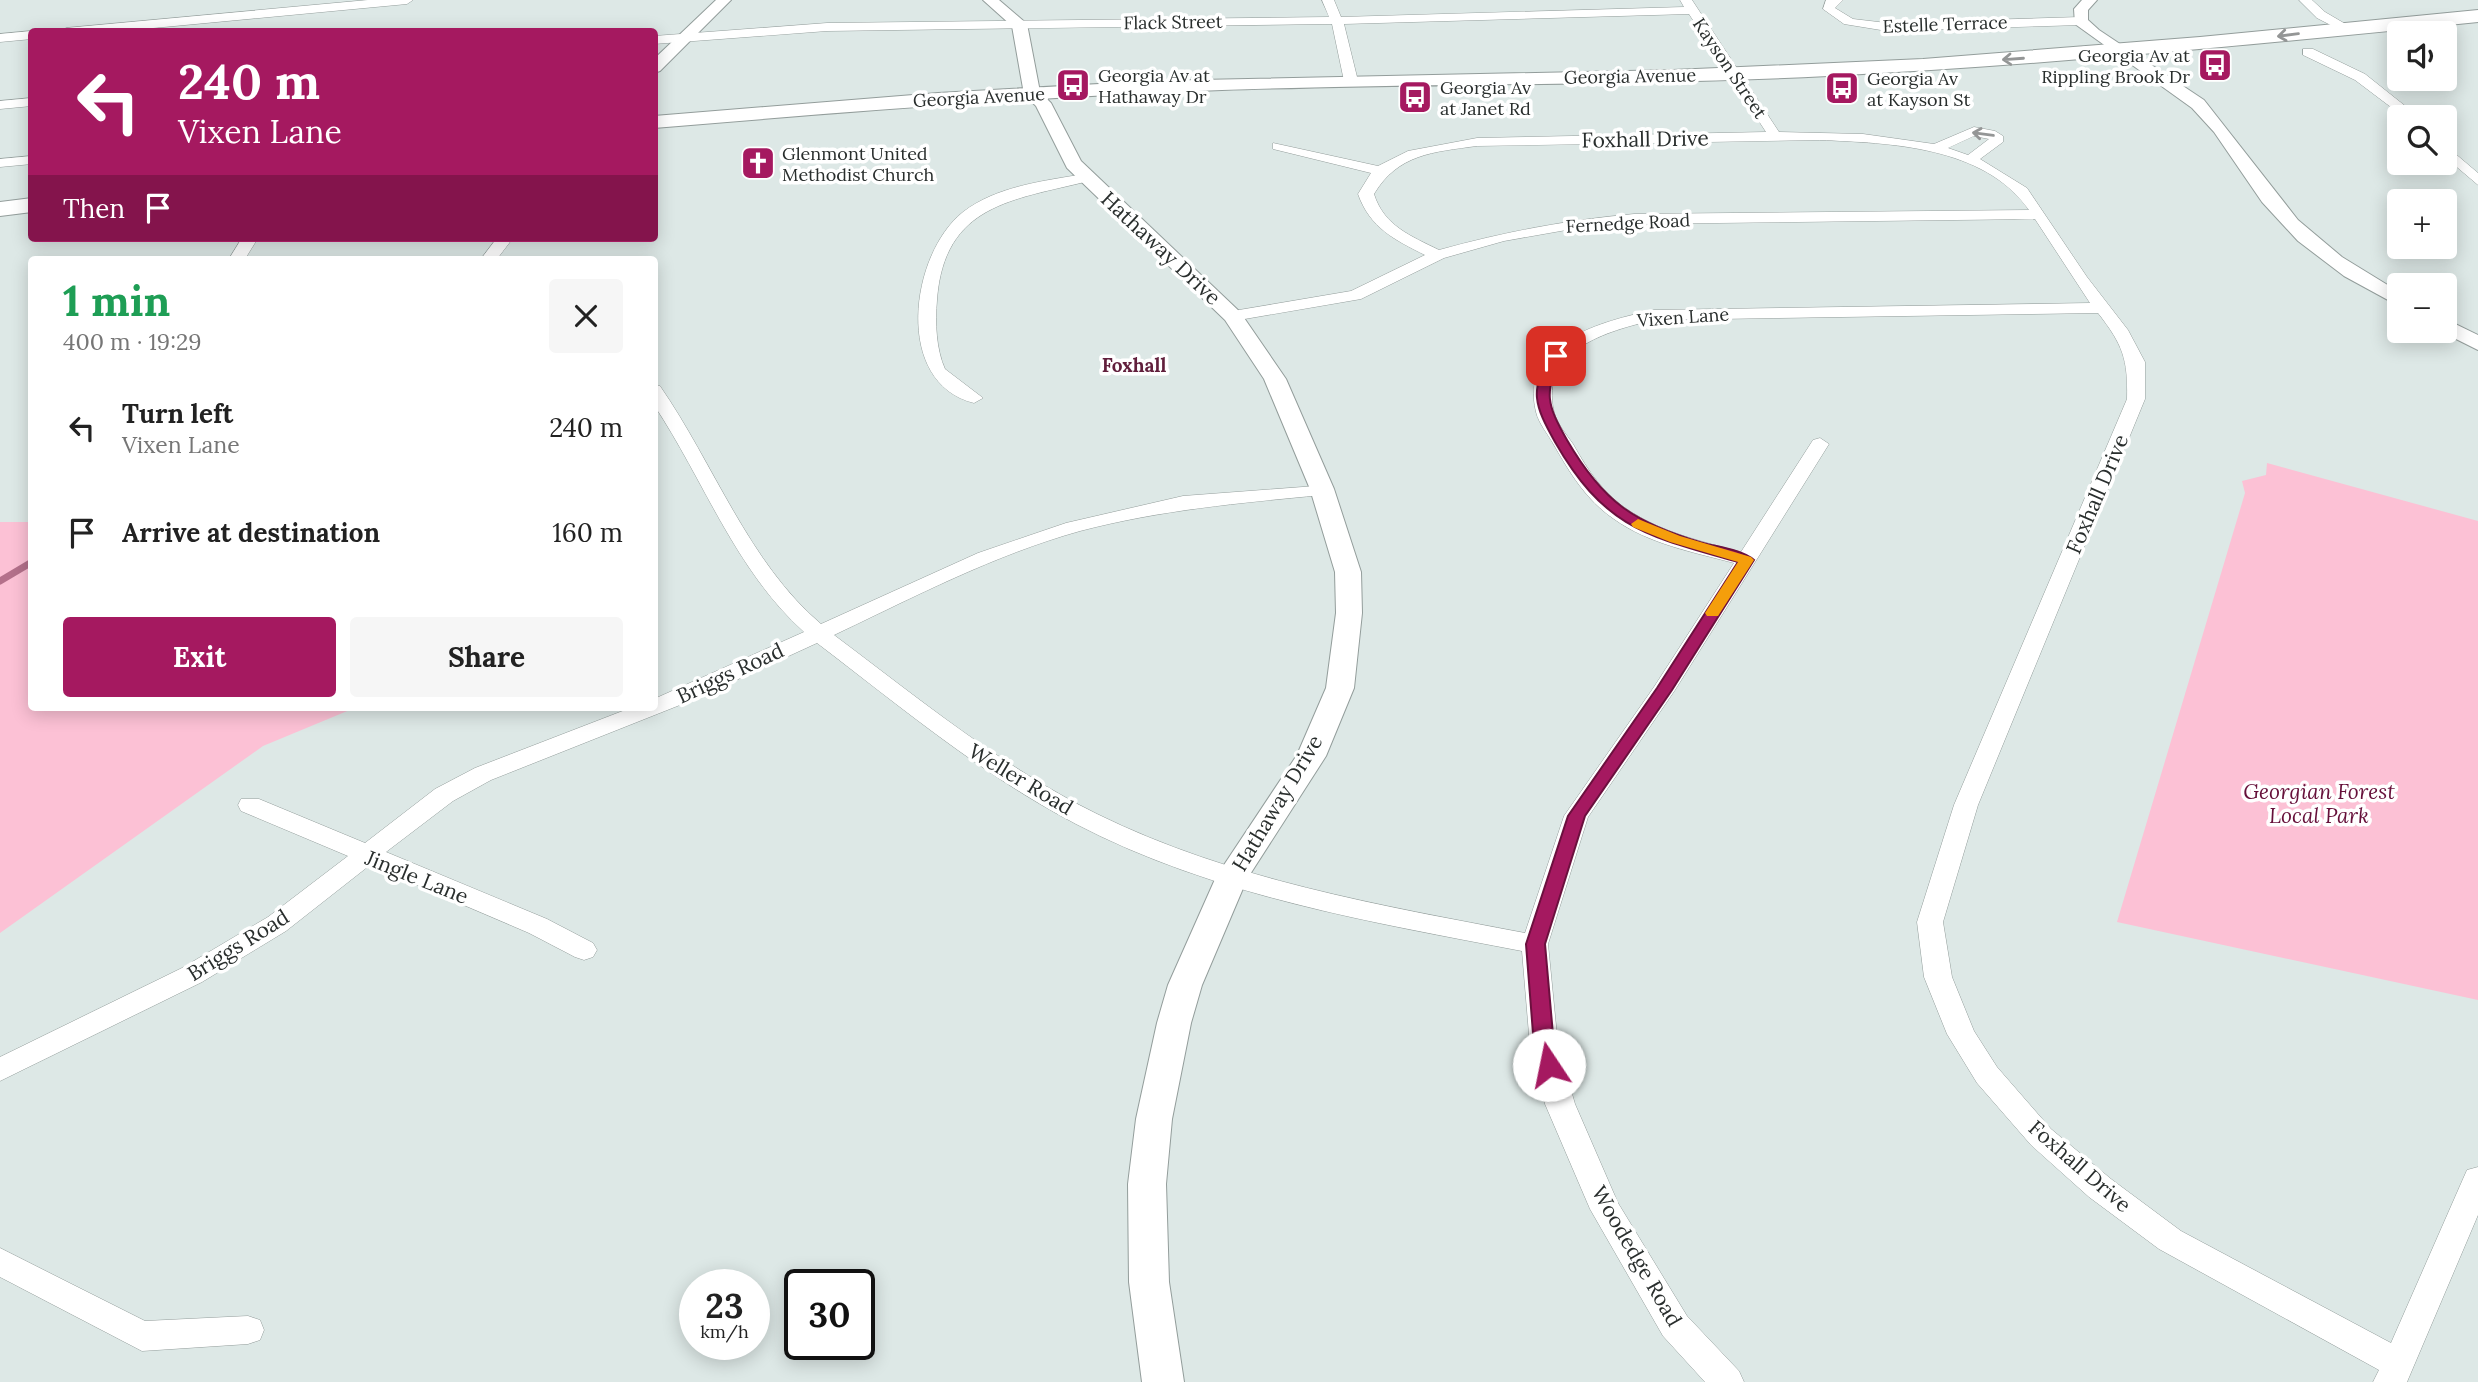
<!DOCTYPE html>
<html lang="en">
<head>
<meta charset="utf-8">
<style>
	body { margin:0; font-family:Lora,serif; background:#f6f6f6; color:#222; height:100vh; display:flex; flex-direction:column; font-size:26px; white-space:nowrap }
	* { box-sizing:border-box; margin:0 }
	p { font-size:23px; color:#767676 }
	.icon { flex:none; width:38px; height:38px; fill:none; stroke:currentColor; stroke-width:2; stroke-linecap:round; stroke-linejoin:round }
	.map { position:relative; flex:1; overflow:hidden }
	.panel { position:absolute; left:28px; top:256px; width:630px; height:455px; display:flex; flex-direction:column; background:#fff; border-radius:7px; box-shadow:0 4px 18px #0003 }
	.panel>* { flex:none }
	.hud { position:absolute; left:28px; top:28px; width:630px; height:214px; border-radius:7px; box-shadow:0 4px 18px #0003; background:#a51960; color:#fff; overflow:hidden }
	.fabs { position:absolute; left:2387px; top:21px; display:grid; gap:14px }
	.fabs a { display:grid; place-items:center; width:70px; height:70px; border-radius:7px; background:#fff; box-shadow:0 4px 18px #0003; font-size:35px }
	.speed { position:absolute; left:679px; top:1269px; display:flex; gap:14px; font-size:35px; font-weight:700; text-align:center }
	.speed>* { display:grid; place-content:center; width:91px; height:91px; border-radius:50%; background:#fff; box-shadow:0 4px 18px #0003; line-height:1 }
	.speed small { font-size:18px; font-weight:400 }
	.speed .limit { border:4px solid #111; border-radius:10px; background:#fff; color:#111 }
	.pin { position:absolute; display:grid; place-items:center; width:60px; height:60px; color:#fff; margin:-30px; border-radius:14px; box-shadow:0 4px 10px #0006 }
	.me { position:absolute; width:77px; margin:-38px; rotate:349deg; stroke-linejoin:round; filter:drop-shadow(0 0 5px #0008) }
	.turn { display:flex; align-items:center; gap:24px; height:147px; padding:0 35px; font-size:32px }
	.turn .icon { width:91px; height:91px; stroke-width:2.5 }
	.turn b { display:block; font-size:49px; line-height:60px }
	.then { display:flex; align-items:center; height:66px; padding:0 35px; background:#0003; gap:14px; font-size:26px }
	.round { display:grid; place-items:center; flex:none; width:74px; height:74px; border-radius:7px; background:#f6f6f6 }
	.overview { display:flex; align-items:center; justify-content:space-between; height:119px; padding:0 35px }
	h1 { font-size:42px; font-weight:700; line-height:52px; color:#1e9e55 }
	.cta { display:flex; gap:14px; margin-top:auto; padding:14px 35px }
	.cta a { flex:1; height:80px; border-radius:7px; background:#a51960; color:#fff; font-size:28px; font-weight:700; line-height:80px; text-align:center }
	.cta a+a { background:#f6f6f6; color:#222 }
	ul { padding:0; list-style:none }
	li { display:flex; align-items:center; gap:21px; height:105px; padding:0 35px }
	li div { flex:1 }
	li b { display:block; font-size:26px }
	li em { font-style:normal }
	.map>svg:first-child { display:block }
</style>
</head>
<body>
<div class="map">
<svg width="2478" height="1382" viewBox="0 0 2478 1382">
	<rect width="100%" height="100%" fill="#dde8e6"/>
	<!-- green -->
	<path fill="#fcc1d5" d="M2267,463L2478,521V1000L2117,922L2245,493L2242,481L2266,475Z
		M0,522H31L32,707H357L263,746L0,933Z"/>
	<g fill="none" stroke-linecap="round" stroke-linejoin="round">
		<!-- stream -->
		<path stroke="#b4718b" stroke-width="7" d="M0,581L32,562"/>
		<!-- minor casing -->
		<g stroke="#939d9b" stroke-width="1">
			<path id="minor" d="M368,0H413L407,4L111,32H60L66,28Z
				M1322,0H1334L1341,17L1684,7L1680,0H1692L1779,132L1863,134L1934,144L1974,127L1995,131L2003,136V142L1980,159L2027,188L2087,277L2128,330L2145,362V399L1978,805L1943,922L1952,977L1974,1031L1997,1067L2051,1129L2111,1179L2181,1231L2391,1343L2463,1179L2467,1170L2478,1167V1215L2407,1382H2373L2379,1370L2159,1249L2089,1197L2031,1145L1977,1083L1947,1034L1924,977L1917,922L1954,805L2127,399C2128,359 2123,345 2098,313L1654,320C1607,331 1539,350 1554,412C1557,424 1566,434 1573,444C1588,471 1604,495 1631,512C1664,533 1703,542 1741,552L1813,440L1820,438L1829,444L1675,690L1588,817L1548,944L1558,1046L1575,1104L1618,1203L1687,1316L1739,1371L1744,1382H1705L1663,1336L1590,1209L1545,1104L1530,1046L1522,951C1371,922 1214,896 1076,824C982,775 901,707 817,643L695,699L491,780L453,801L386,852L547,919L593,943L597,950L593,957L584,960L575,957L529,933L370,865L286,931L202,982L0,1081V1057L182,968L268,917L348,856L241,811L238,805L241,799H259L365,843L435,789L475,768L633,707H654V699L804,632C735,570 704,480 654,405V385L660,386C714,464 748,562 821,624L978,553L1066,523L1183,496L1329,485L1332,489L1329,493L1322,495C1240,503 1160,510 1080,531C994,555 914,597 834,635C918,698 1002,767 1097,814C1231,880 1379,905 1525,933L1564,816L1654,687L1734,563C1693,552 1649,544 1614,519C1586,500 1570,473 1554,445C1548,434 1539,424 1536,412C1519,342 1603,321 1654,310L2090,303L2035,219L1634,224L1572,229L1504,241L1444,258L1361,299L1233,321L1225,316L1233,311L1351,291L1425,255C1395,240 1370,228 1358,194L1371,173L1273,149V143L1378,166L1408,151L1477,138L1766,132L1689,14L1344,24L1358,81L1351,85L1344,81L1332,24L827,31L654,44V36L827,23L1329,17ZM1974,136L1989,139L1968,155L1948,148ZM1820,140C1890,143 1984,146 2029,210L1634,214C1567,220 1504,232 1439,250C1411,236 1384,226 1374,194C1398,154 1433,152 1477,146Z
				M1826,0H1843L1835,8L1853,19L1887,23L2080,17L2086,21L2080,25L1887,31L1844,24L1823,9Z
				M2299,0H2312L2325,12L2354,29L2344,32L2317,18Z
				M32,31V39L0,42V34Z
				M2303,49H2313L2365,74L2419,117H2404L2355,80L2303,55Z
				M32,98V106L0,109V101Z
				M2445,145L2478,173V185L2445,157Z
				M32,156V164L0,167V159Z
				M1084,174L1091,178L1089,181C1013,200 944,204 937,300C935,322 936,349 945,369L983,398L974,403C893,383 910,254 963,212C997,186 1044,181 1084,174Z
				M242,238H258L245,259H229Z
				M497,238H513L497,259H481Z
				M0,1248L145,1321L248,1316L260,1320L264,1330L260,1340L248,1344L142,1351L0,1277Z"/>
		</g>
		<!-- tertiary casing -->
		<g stroke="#939d9b" stroke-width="2">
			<path id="tertiary" d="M716,0H731L660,71L654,73V59Z
				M983,0H999L1027,24L1040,92L1051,103L1081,161L1240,312L1286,379L1334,489L1361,572L1362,613L1354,688L1326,756L1247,879L1202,985L1191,1023L1172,1119L1166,1184L1169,1282L1184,1382H1142L1129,1282L1128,1184L1136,1119L1157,1023L1168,985L1216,877L1297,755L1326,688L1336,613L1335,572L1310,489L1264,379L1225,320L1067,168L1036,106L1024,94L1012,26Z
				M2082,0H2097L2088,10V20L2099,30L2204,100L2298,220L2342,257L2399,292V306L2344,276L2298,241L2262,202L2214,132L2192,108L2075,24L2074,9Z
				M2445,319L2478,335V350L2440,331H2445Z"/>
		</g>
		<!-- primary casing -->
		<g stroke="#939d9b" stroke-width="2">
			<path id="primary" d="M2478,10V22C2262,44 2045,65 1828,76C1627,86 1424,83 1222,90C1033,97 844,112 654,128V116L938,93L1152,81L1673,70L1923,59L2200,37Z
				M32,198V212L0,216V202Z"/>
		</g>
		<!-- minor -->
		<use href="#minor" fill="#fff" fill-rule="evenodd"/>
		<!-- tertiary -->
		<use href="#tertiary" fill="#fff" fill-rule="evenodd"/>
		<!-- primary -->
		<use href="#primary" fill="#fff" fill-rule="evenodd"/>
	</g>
	<!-- one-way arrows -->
	<defs><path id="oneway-shaft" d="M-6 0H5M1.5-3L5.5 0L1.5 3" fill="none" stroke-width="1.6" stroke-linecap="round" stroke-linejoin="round" transform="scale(1.75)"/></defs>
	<g stroke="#949696">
		<use href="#oneway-shaft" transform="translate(2288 35) rotate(173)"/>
		<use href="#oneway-shaft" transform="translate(2013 59) rotate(176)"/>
		<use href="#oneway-shaft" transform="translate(1983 134) rotate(-172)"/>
	</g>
	<!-- route -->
	<path fill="#a51960" stroke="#6b103e" stroke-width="2" d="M1552,353L1562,356C1543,392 1547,405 1567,440C1603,502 1634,523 1703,543C1718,547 1743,550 1754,560L1672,690L1585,816L1545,944L1554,1046L1559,1065L1556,1071H1542L1534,1046L1526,944L1568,816L1657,688L1738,562C1647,536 1605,529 1555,442C1535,406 1528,390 1552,353Z"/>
	<!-- slow -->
	<path fill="#f59e0b" d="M1638,519L1680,536L1751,557L1754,560L1718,616H1707L1705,613L1738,562L1670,542L1633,527L1631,524Z"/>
	<!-- icons -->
	<defs>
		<g id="bus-square" transform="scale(1.75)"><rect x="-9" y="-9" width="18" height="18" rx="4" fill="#a51960" stroke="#fff"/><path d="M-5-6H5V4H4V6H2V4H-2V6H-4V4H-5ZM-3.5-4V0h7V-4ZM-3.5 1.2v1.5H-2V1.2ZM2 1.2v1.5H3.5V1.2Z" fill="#fff"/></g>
		<g id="church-square" transform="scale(1.75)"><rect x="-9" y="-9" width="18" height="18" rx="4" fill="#a51960" stroke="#fff"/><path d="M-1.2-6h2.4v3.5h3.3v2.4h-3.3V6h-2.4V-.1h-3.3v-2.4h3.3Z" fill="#fff"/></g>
	</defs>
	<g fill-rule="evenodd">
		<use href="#bus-square" x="2215" y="65"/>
		<use href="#bus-square" x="1073" y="85"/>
		<use href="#bus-square" x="1842" y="88"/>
		<use href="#bus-square" x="1415" y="97"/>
		<use href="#church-square" x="758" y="163"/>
	</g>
	<g text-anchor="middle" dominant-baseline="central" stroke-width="7" stroke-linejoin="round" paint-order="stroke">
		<!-- far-street labels -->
		<g font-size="18" fill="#292e2d" stroke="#fff">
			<text transform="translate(1173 22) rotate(-1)">Flack Street</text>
			<text transform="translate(1945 24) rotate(-2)">Estelle Terrace</text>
			<text transform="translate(1730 68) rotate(56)">Kayson Street</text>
			<text transform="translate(1630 76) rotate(-1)">Georgia Avenue</text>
			<text transform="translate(979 97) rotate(-3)">Georgia Avenue</text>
			<text transform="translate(1628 223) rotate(-3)">Fernedge Road</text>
			<text transform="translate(1683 317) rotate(-4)">Vixen Lane</text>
		</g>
		<!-- far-poi labels -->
		<g font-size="18" fill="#292e2d" stroke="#fff" text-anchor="start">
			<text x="2190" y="55" text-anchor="end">Georgia Av at<tspan x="2190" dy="21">Rippling Brook Dr</tspan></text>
			<text x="1098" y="75">Georgia Av at<tspan x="1098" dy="21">Hathaway Dr</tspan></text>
			<text x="1867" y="78">Georgia Av<tspan x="1867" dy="21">at Kayson St</tspan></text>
			<text x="1440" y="87">Georgia Av<tspan x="1440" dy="21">at Janet Rd</tspan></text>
			<text x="782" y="153">Glenmont United<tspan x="782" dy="21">Methodist Church</tspan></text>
		</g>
		<!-- far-neighbourhood labels -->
		<g font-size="19" font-weight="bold" fill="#611f3c" stroke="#fff">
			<text x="1134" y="365">Foxhall</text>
		</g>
		<!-- street labels -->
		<g font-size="21" fill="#292e2d" stroke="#fff">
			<text transform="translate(1645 139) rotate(-1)">Foxhall Drive</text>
			<text transform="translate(1161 248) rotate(43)">Hathaway Drive</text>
			<text transform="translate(2097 494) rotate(-67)">Foxhall Drive</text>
			<text transform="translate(730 673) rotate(-25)">Briggs Road</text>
			<text transform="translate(1021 779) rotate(31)">Weller Road</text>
			<text transform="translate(1277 803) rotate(-59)">Hathaway Drive</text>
			<text transform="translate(417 877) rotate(22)">Jingle Lane</text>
			<text transform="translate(238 945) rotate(-32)">Briggs Road</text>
			<text transform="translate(2080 1166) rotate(41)">Foxhall Drive</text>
			<text transform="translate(1637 1256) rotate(60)">Woodedge Road</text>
		</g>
		<!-- park labels -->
		<g font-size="21" font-style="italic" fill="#66103a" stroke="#fff">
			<text x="2319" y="791">Georgian Forest<tspan x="2319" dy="24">Local Park</tspan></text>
		</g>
	</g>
</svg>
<div class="fabs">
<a><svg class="icon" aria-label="sound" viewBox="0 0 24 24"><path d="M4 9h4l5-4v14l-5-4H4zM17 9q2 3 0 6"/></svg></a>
<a><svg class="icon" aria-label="search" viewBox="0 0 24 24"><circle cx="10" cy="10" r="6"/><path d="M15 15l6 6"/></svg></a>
<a>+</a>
<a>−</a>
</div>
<div class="speed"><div>23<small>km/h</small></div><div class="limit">30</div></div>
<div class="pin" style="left:1556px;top:356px;background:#d93025"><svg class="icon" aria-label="arrive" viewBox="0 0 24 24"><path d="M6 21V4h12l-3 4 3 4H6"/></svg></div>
<svg class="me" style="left:1549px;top:1065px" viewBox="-20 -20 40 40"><circle r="19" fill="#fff"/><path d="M0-13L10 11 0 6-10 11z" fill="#a51960"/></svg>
<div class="hud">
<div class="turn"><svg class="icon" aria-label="left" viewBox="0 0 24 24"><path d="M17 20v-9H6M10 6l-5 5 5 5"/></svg><div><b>240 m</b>Vixen Lane</div></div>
<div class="then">Then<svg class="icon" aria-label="arrive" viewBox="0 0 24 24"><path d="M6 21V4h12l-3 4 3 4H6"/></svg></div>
</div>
<section class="panel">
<div class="overview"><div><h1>1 min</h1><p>400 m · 19:29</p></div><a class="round"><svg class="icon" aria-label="close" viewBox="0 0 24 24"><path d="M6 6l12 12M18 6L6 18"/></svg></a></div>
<ul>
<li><svg class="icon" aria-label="left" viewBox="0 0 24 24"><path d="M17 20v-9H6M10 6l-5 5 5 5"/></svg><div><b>Turn left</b><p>Vixen Lane</p></div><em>240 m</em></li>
<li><svg class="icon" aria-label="arrive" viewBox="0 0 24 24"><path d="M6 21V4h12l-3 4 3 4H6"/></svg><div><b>Arrive at destination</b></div><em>160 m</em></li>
</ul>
<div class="cta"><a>Exit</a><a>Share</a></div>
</section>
</div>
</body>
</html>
